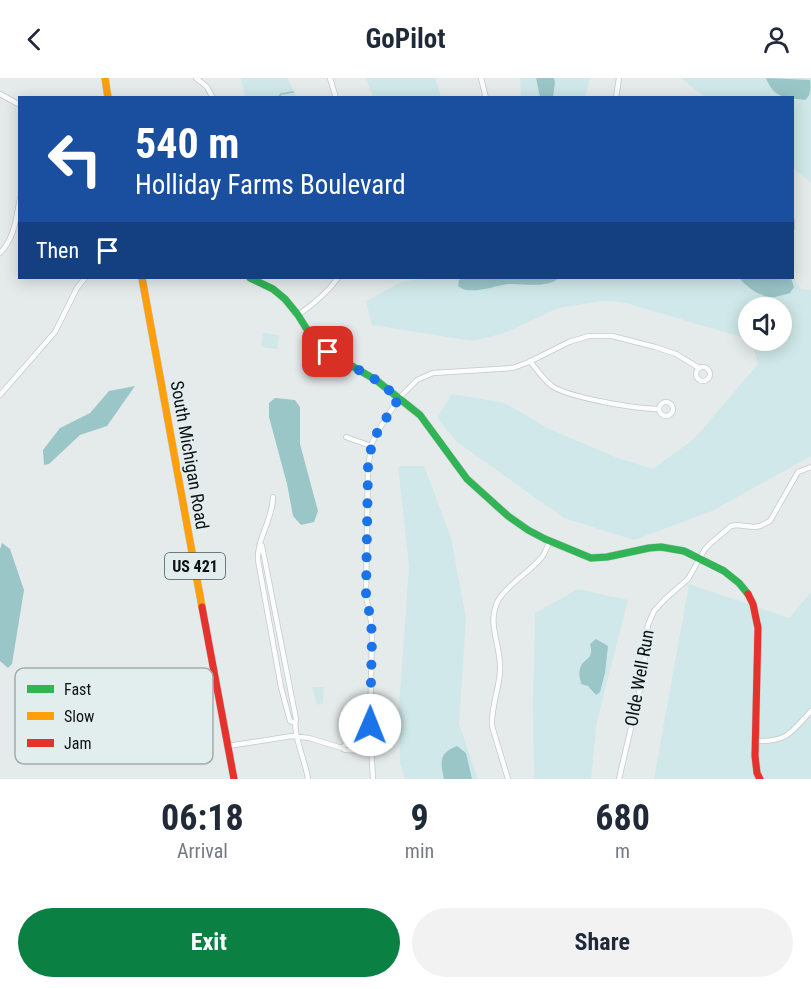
<!DOCTYPE html>
<html lang="en">
<head>
<meta charset="utf-8">
<style>
	body { margin:0; font-family:"Roboto Condensed",sans-serif; background:#f2f2f3; color:#1f2937; height:100vh; display:flex; flex-direction:column; font-size:22px; white-space:nowrap }
	* { box-sizing:border-box; margin:0 }
	p { font-size:20px; color:#747a83 }
	.icon { flex:none; width:33px; height:33px; fill:none; stroke:currentColor; stroke-width:2; stroke-linecap:round; stroke-linejoin:round }
	.map { position:relative; height:701px; overflow:hidden }
	.side { display:flex; flex-direction:column; background:#fff; flex:1 }
	.side>* { flex:none }
	.banner { position:absolute; left:18px; top:18px; width:776px; height:183px; border-radius:0px; box-shadow:0 3px 15px #0003; background:#1a4fa0; color:#fff; overflow:hidden }
	.fabs { position:absolute; left:738px; top:219px; display:grid; gap:12px }
	.fabs a { display:grid; place-items:center; width:54px; height:54px; border-radius:50%; background:#fff; box-shadow:0 3px 15px #0003; font-size:30px }
	.pin { position:absolute; display:grid; place-items:center; width:51px; height:51px; color:#fff; margin:-26px; border-radius:12px; box-shadow:0 3px 9px #0006 }
	.me { position:absolute; width:66px; margin:-33px; rotate:1deg; stroke-linejoin:round; filter:drop-shadow(0 0 4px #0008) }
	.turn { display:flex; align-items:center; gap:21px; height:126px; padding:0 18px; font-size:27px }
	.turn .icon { width:78px; height:78px; stroke-width:2.5 }
	.turn b { display:block; font-size:42px; line-height:51px }
	.then { display:flex; align-items:center; height:57px; padding:0 18px; background:#0003; gap:12px; font-size:22px }
	.eta { display:flex; justify-content:space-evenly; align-items:center; height:102px; text-align:center }
	.eta b { font-size:36px; font-weight:700; line-height:42px }
	.action { display:flex; gap:12px; margin-top:auto; padding:12px 18px }
	.action a { flex:1; height:69px; border-radius:36px; background:#0b8043; color:#fff; font-size:24px; font-weight:700; line-height:69px; text-align:center }
	.action a+a { background:#f2f2f3; color:#1f2937 }
	header { display:flex; justify-content:space-between; align-items:center; height:78px; padding:0 18px; background:#fff; font-size:27px; font-weight:700 }
	.map>svg:first-child { display:block }
</style>
</head>
<body>
<header><svg class="icon" aria-label="back" viewBox="0 0 24 24"><path d="M15 5l-7 7 7 7"/></svg>GoPilot<svg class="icon" aria-label="person" viewBox="0 0 24 24"><circle cx="12" cy="8" r="4"/><path d="M4 21q1-7 8-7t8 7"/></svg></header>
<div class="map">
<svg width="811" height="701" viewBox="0 0 811 701">
	<rect width="100%" height="100%" fill="#e5ebeb"/>
	<!-- green -->
	<path fill="#d0e8e9" d="M241,0H287L297,19H245Z
		M366,0H435L441,19H373Z
		M520,0H590L585,20L521,19Z
		M681,0H811V105L792,89V20L705,19Z
		M792,199L801,211L811,212V378L712,433L634,462L564,440L457,364L437,340L452,316L505,325L549,351L618,380L653,391L694,361L758,286L752,263L782,262V230H748V261L626,225L612,223H601L558,230L505,255L473,263L372,247L366,223L401,204L426,200Z
		M263,255L279,257L277,271L261,269Z
		M398,388H424L451,460L466,540L459,646L478,701H405L400,686L399,630L409,488Z
		M689,506L789,540L811,514V701H654Z
		M578,511L628,522L597,643L591,701H534L533,626L535,535Z
		M312,609H324L323,625L317,627Z"/>
	<!-- water -->
	<path fill="#9bc6c8" d="M536,0H554L555,4L553,19H540Z
		M766,0L810,2C811,9 811,18 805,22C786,19 774,21 766,0Z
		M462,200H559C546,211 524,205 508,206C494,208 469,218 458,208L459,202Z
		M739,200H791L794,209L790,215C786,216 780,218 775,219C761,220 748,210 739,200Z
		M135,308L107,348L80,357L49,386L44,387L43,372L60,350L90,335L109,313Z
		M275,320L295,322L300,329V366L318,433L314,444L301,447L293,438L287,406L269,339V325Z
		M2,465L10,471L24,512L12,586L8,590L0,583V471Z
		M596,561L608,568L605,595L600,614L596,617L588,608L581,606C581,602 578,596 580,591C582,580 595,583 590,566Z
		M457,668L466,675L472,701H444C440,683 439,675 457,668Z"/>
	<g fill="none" stroke-linecap="round" stroke-linejoin="round">
		<!-- stream -->
		<path stroke="#9bc6c8" stroke-width="1.5" d="M261,20H263
			M278,20L281,16L293,14"/>
		<!-- street casing -->
		<g stroke="#c4c9c9" stroke-width="6">
			<path id="street" d="M196,0L207,9L213,20
				M330,0L336,20
				M481,0L486,20
				M0,16L20,27
				M616,20L619,0
				M792,143V150
				M0,175C15,160 16,140 20,120
				M298,237C314,226 327,215 338,200
				M530,283C537,292 543,301 552,308C570,320 637,331 659,331
				M696 296a7 7 0 1 1 14 0a7 7 0 1 1-14 0Z
				M0,317L55,254L77,210L85,200
				M659 331a7 7 0 1 1 14 0a7 7 0 1 1-14 0Z
				M346,359L371,368
				M273,419C273,441 257,460 258,482L281,609L290,643L295,645
				M260,465L262,468L296,641C292,654 306,685 308,701
				M756,663C787,664 791,655 811,633
				M228,668L292,658L309,660L342,670L345,672L372,673
				M342,670L345,667L371,666
				M373,701L370,647L372,560L371,543L366,518L368,389L372,365L378,353L399,320L417,302L433,295L513,290L529,284L569,264L589,258H612L655,269L676,276L699,290
				M508,701L492,648C491,629 499,612 500,593C502,568 485,545 499,521C510,504 529,495 542,479C545,475 547,469 550,463
				M619,701L644,594L646,559L648,547L654,533L665,521L688,501L705,471L711,465L731,448L736,447L754,449L760,448L770,443L798,394L811,389"/>
		</g>
		<!-- fast casing -->
		<g stroke="#c4c9c9" stroke-width="8">
			<path id="fast" d="M250,200L273,211L285,221L298,237L306,250L328,274L376,302L420,337L467,401L508,438L528,452L545,461L591,480L607,479L649,470L661,469L684,473L724,493L739,505L748,516"/>
		</g>
		<!-- slow casing -->
		<g stroke="#c4c9c9" stroke-width="8">
			<path id="slow" d="M105,0L108,20
				M142,200L202,529"/>
		</g>
		<!-- jam casing -->
		<g stroke="#c4c9c9" stroke-width="8">
			<path id="jam" d="M748,516L753,526L758,550L755,678L757,695L760,701
				M202,529L234,701"/>
		</g>
		<!-- street -->
		<use href="#street" stroke="#fbfcfc" stroke-width="4.5"/>
		<!-- fast -->
		<use href="#fast" stroke="#30b455" stroke-width="7"/>
		<!-- slow -->
		<use href="#slow" stroke="#ff9f0a" stroke-width="7"/>
		<!-- jam -->
		<use href="#jam" stroke="#e5322d" stroke-width="7"/>
	</g>
	<g fill="none" stroke-linecap="round" stroke-linejoin="round">
		<!-- route -->
		<path stroke="#1a73e8" stroke-width="10" stroke-dasharray="0 18" d="M328,274L376,302L399,320L378,353L372,365L368,389L366,518L371,543L372,560L370,647"/>
	</g>
	<g text-anchor="middle" dominant-baseline="central" stroke-width="4.5" stroke-linejoin="round" paint-order="stroke">
		<!-- shield labels -->
		<rect fill="#e2eeee" stroke="#4e5455" stroke-width="1.5" x="165" y="475" width="60" height="26" rx="4.5"/>
		<g font-size="16" font-weight="bold" fill="#0f1213">
			<text x="195" y="488">US 421</text>
		</g>
		<!-- street labels -->
		<g font-size="18" fill="#0f1213" stroke="#e2eeee">
			<text transform="translate(190 377) rotate(80)">South Michigan Road</text>
			<text transform="translate(639 600) rotate(-80)">Olde Well Run</text>
		</g>
	</g>
	<!-- legend -->
	<rect x="15" y="590" width="198" height="96" rx="9" fill="#e2eeee" stroke="#a3acac" stroke-width="1.5"/>
	<rect x="27" y="607" width="27" height="8" fill="#30b455"/>
	<rect x="27" y="634" width="27" height="8" fill="#ff9f0a"/>
	<rect x="27" y="661" width="27" height="8" fill="#e5322d"/>
	<g font-size="16" fill="#0f1213">
		<text x="64" y="617">Fast</text>
		<text x="64" y="644">Slow</text>
		<text x="64" y="671">Jam</text>
	</g>
</svg>
<div class="fabs">
<a><svg class="icon" aria-label="sound" viewBox="0 0 24 24"><path d="M4 9h4l5-4v14l-5-4H4zM17 9q2 3 0 6"/></svg></a>
</div>
<div class="pin" style="left:328px;top:274px;background:#d93025"><svg class="icon" aria-label="arrive" viewBox="0 0 24 24"><path d="M6 21V4h12l-3 4 3 4H6"/></svg></div>
<svg class="me" style="left:370px;top:647px" viewBox="-20 -20 40 40"><circle r="19" fill="#fff"/><path d="M0-13L10 11 0 6-10 11z" fill="#1a73e8"/></svg>
<div class="banner">
<div class="turn"><svg class="icon" aria-label="left" viewBox="0 0 24 24"><path d="M17 20v-9H6M10 6l-5 5 5 5"/></svg><div><b>540 m</b>Holliday Farms Boulevard</div></div>
<div class="then">Then<svg class="icon" aria-label="arrive" viewBox="0 0 24 24"><path d="M6 21V4h12l-3 4 3 4H6"/></svg></div>
</div>
</div>
<section class="side">
<div class="eta">
<div><b>06:18</b><p>Arrival</p></div>
<div><b>9</b><p>min</p></div>
<div><b>680</b><p>m</p></div>
</div>
<div class="action"><a>Exit</a><a>Share</a></div>
</section>
</body>
</html>
